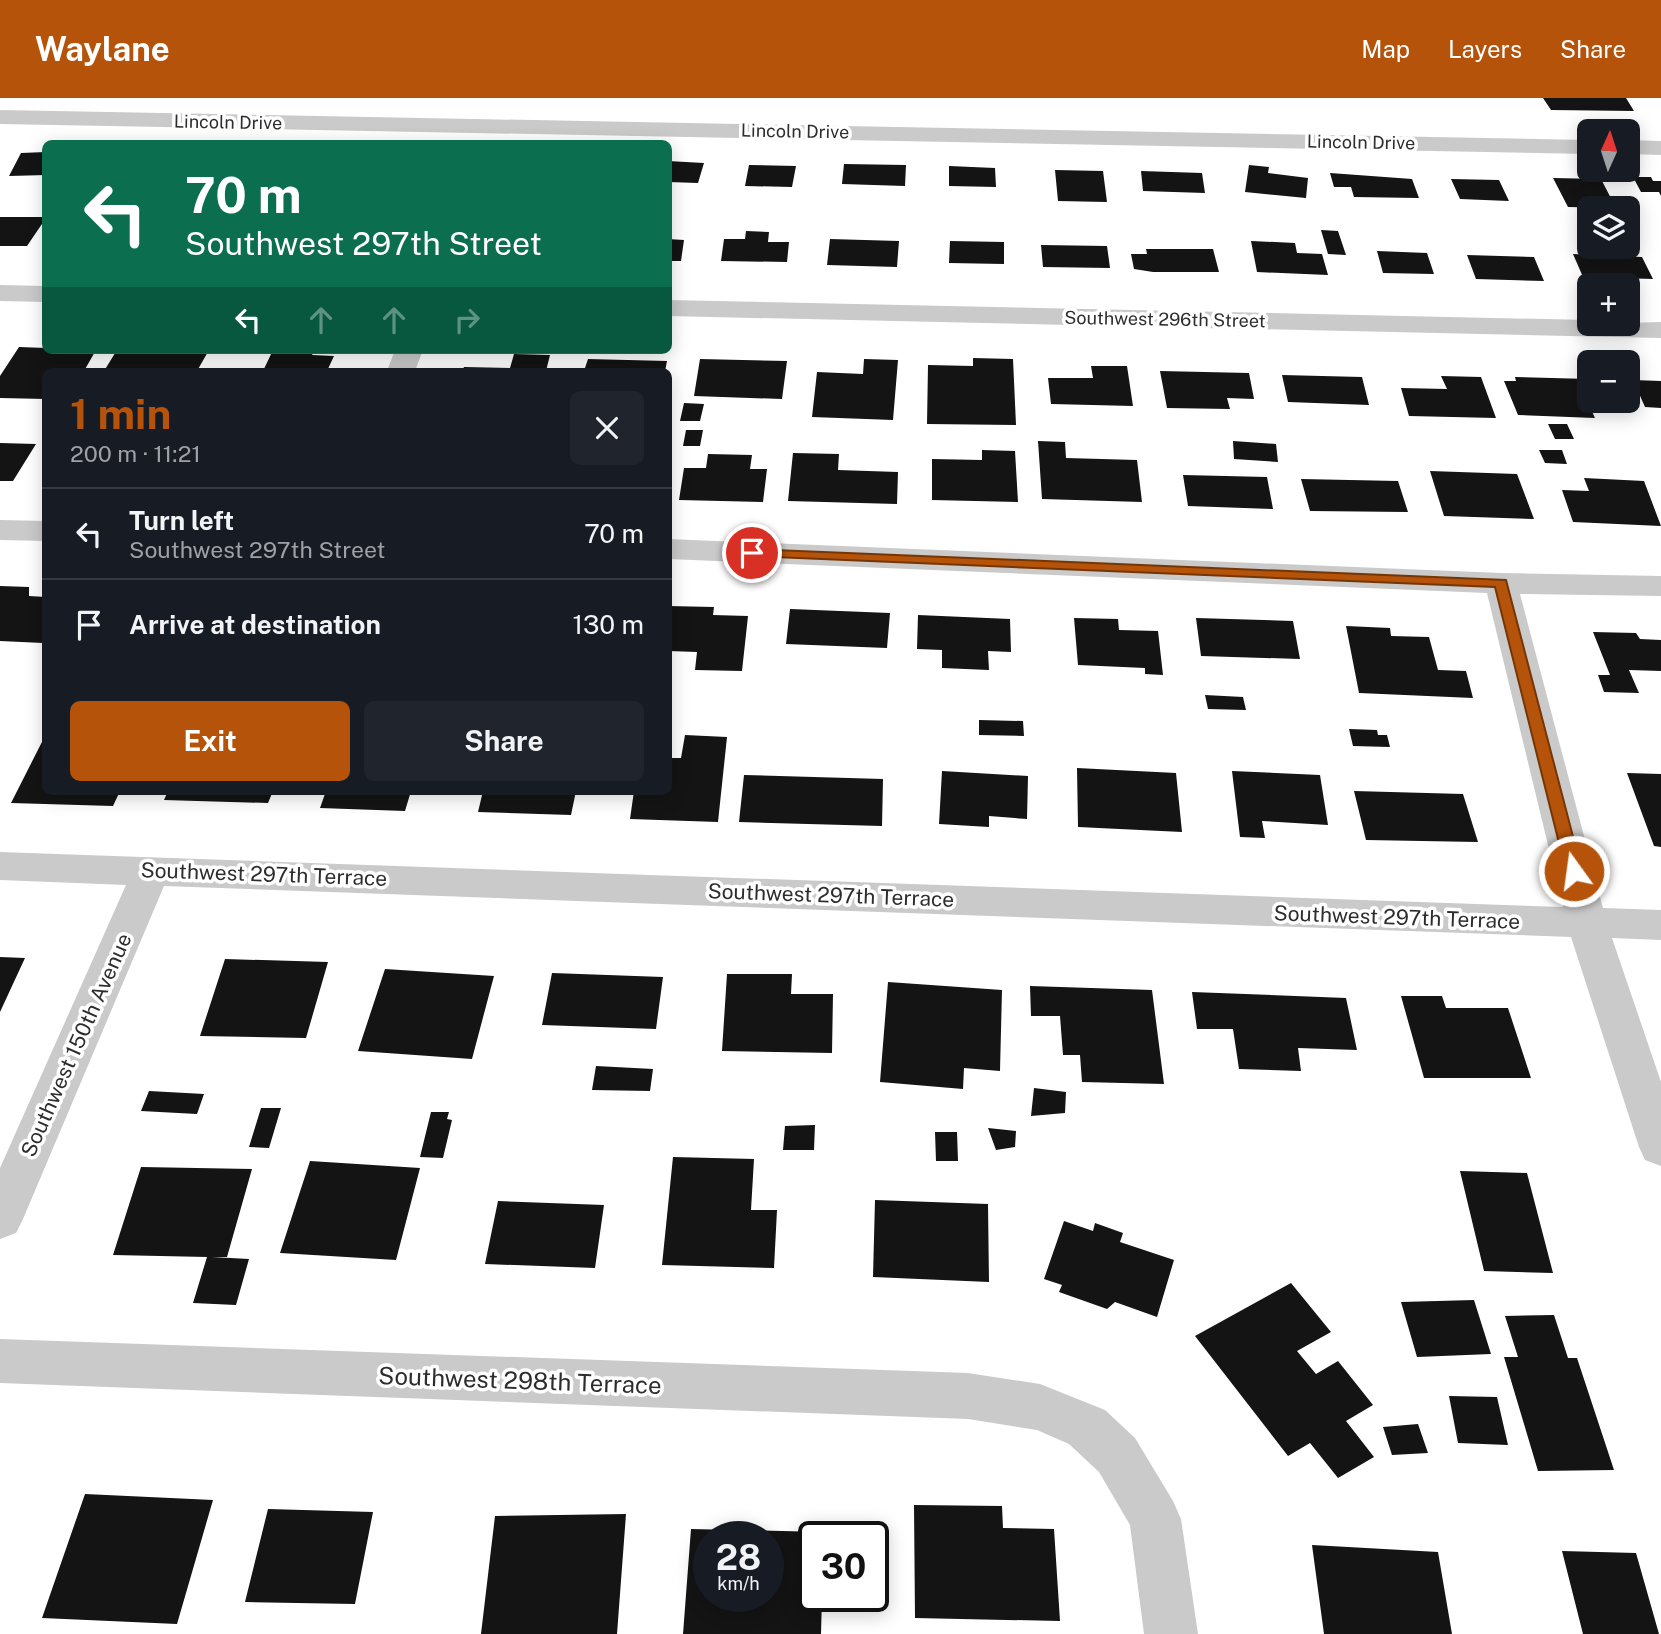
<!DOCTYPE html>
<html lang="en">
<head>
<meta charset="utf-8">
<style>
	body { margin:0; font-family:"Public Sans",sans-serif; background:#20242c; color:#f1f3f6; height:100vh; display:flex; flex-direction:column; font-size:26px; white-space:nowrap }
	* { box-sizing:border-box; margin:0 }
	p { font-size:23px; color:#9ea1a6 }
	.icon { flex:none; width:38px; height:38px; fill:none; stroke:currentColor; stroke-width:2; stroke-linecap:round; stroke-linejoin:round }
	.map { position:relative; flex:1; overflow:hidden }
	.sheet { position:absolute; left:42px; top:270px; width:630px; height:427px; display:flex; flex-direction:column; background:#171b24; border-radius:10px; box-shadow:0 4px 18px #0003 }
	.sheet>* { flex:none }
	.guide { position:absolute; left:42px; top:42px; width:630px; height:214px; border-radius:10px; box-shadow:0 4px 18px #0003; background:#0b6e4f; color:#fff; overflow:hidden }
	.needle { width:46px; rotate:3deg }
	.controls { position:absolute; left:1577px; top:21px; display:grid; gap:14px }
	.controls a { display:grid; place-items:center; width:63px; height:63px; border-radius:10px; background:#171b24; box-shadow:0 4px 18px #0003; font-size:35px }
	.speed { position:absolute; left:693px; top:1423px; display:flex; gap:14px; font-size:35px; font-weight:700; text-align:center }
	.speed>* { display:grid; place-content:center; width:91px; height:91px; border-radius:50%; background:#171b24; box-shadow:0 4px 18px #0003; line-height:1 }
	.speed small { font-size:18px; font-weight:400 }
	.speed .limit { border:4px solid #111; border-radius:10px; background:#fff; color:#111 }
	.pin { position:absolute; display:grid; place-items:center; width:60px; height:60px; color:#fff; margin:-30px; border:4px solid #fff; border-radius:50%; box-shadow:0 2px 7px #0007 }
	.me { position:absolute; width:77px; margin:-38px; rotate:346deg; stroke-linejoin:round; filter:drop-shadow(0 0 5px #0008) }
	.turn { display:flex; align-items:center; gap:24px; height:147px; padding:0 28px; font-size:32px }
	.turn .icon { width:91px; height:91px; stroke-width:2.5 }
	.turn b { display:block; font-size:49px; line-height:60px }
	.lanes { display:flex; align-items:center; height:66px; padding:0 28px; background:#0003; justify-content:center; gap:35px; direction:ltr }
	.lanes .off { opacity:.35 }
	.round { display:grid; place-items:center; flex:none; width:74px; height:74px; border-radius:10px; background:#20242c }
	.overview { display:flex; align-items:center; justify-content:space-between; height:119px; padding:0 28px }
	h1 { font-size:42px; font-weight:700; line-height:52px; color:#b45309 }
	.cta { display:flex; gap:14px; margin-top:auto; padding:14px 28px }
	.cta a { flex:1; height:80px; border-radius:10px; background:#b45309; color:#fff; font-size:28px; font-weight:700; line-height:80px; text-align:center }
	.cta a+a { background:#20242c; color:#f1f3f6 }
	ul { padding:0; list-style:none }
	li { display:flex; align-items:center; gap:21px; height:91px; padding:0 28px; border-top:2px solid #363941 }
	li div { flex:1 }
	li b { display:block; font-size:26px }
	li em { font-style:normal }
	header { display:flex; align-items:center; gap:42px; box-sizing:border-box; height:98px; padding:0 35px; background:#b45309; color:#fff }
	header strong { font-size:33px }
	nav { display:flex; gap:38px; margin-inline-start:auto; font-size:24px }
	.map>svg:first-child { display:block }
</style>
</head>
<body>
<header>
<strong>Waylane</strong>
<nav><a>Map</a><a>Layers</a><a>Share</a></nav>
</header>
<div class="map">
<svg width="1661" height="1536" viewBox="0 0 1661 1536">
	<rect width="100%" height="100%" fill="#fff"/>
	<!-- building -->
	<path fill="#141414" fill-rule="evenodd" d="M1543,0H1626L1634,13L1551,12Z
		M46,54V77L9,78L21,55Z
		M668,63L704,65L698,85L668,84Z
		M844,66L906,67L905,88L842,86Z
		M749,67L796,68L792,89L745,88Z
		M1249,67L1269,69L1268,75L1308,80L1306,100L1245,94Z
		M949,68L995,70L996,89L949,88Z
		M1055,72L1103,73L1107,104L1058,103Z
		M1141,73L1202,75L1205,95L1143,93Z
		M1330,75L1412,81L1419,100L1354,99L1351,89H1334Z
		M1633,79H1651L1653,83H1661V98L1659,94H1641Z
		M1553,80L1601,81L1616,110L1568,109Z
		M1451,81L1499,82L1509,103L1460,101Z
		M0,119H46V120L27,148H0Z
		M1321,132L1338,133L1346,157L1328,156Z
		M746,133L769,134L768,144H789L787,164L721,163L724,141H745Z
		M668,141L684,142L681,163H668Z
		M830,141L899,143L897,169L827,167Z
		M950,143L1004,144V166L949,165Z
		M1251,143L1295,145L1297,155L1322,156L1328,177L1257,174Z
		M1041,147L1107,148L1110,170L1043,169Z
		M1146,151H1213L1219,174H1153L1134,171L1131,156H1147Z
		M1377,153L1427,155L1434,176L1383,175Z
		M1573,156L1642,159L1653,181L1583,179Z
		M1467,157L1534,159L1544,183L1476,181Z
		M19,249L46,250V252H96L84,273H46V301L0,300V278Z
		M117,252H209L197,273H104Z
		M273,252H315L312,257L334,258L327,273H263Z
		M514,256L550,257L546,273H462L464,269L510,270Z
		M973,260L1013,261L1016,327L927,326L928,267L973,268Z
		M588,261L667,263L665,273H584Z
		M700,261L787,263L782,301L694,298Z
		M864,261L898,262L893,322L812,319L817,274L863,276Z
		M1091,268H1127L1133,308L1051,306L1048,280H1093Z
		M1160,273L1249,275L1254,301L1227,300L1230,311L1167,310Z
		M1282,277L1362,279L1369,307L1288,304Z
		M1441,278L1481,279L1496,320L1409,318L1401,290L1447,291Z
		M1515,279L1589,281V303H1607L1610,307H1589L1595,320L1518,317L1504,283H1516Z
		M1633,282L1661,283V310L1645,309Z
		M684,305L704,306L700,323H680Z
		M1548,326H1567L1574,341H1555Z
		M686,332H703L700,348H683Z
		M1038,343L1065,344L1066,360L1137,362L1142,404L1042,401Z
		M1233,343L1276,346L1278,364L1234,361Z
		M0,345L36,346L13,383H0Z
		M982,352L1015,353L1018,404L932,402V361L982,362Z
		M1539,352H1562L1567,366L1545,365Z
		M793,355L839,356L838,372L898,374L897,406L788,403Z
		M708,356L752,357L750,371H767L763,404L679,402L684,370H706Z
		M1430,373L1517,376L1534,421L1444,418Z
		M1183,377L1267,379L1273,411L1188,408Z
		M1584,380L1644,383L1661,428L1573,424L1562,392L1589,393Z
		M1301,381L1398,383L1408,414L1310,413Z
		M0,488L29,489V498L46,499V540L43,545L0,543Z
		M668,508L714,509L713,517L748,518L742,573L695,572L697,554L668,553Z
		M790,511L890,515L887,550L786,546Z
		M918,517L1010,521L1011,554L988,553L989,572L942,570V552L917,551Z
		M1074,520L1118,521L1119,532L1158,533L1163,577L1145,576V570L1078,567Z
		M1196,520L1293,523L1300,561L1201,558Z
		M1346,528L1390,530L1391,538L1429,539L1438,572L1466,573L1473,600L1359,595Z
		M1593,534L1636,535L1640,541L1661,542V573L1629,572L1639,595L1604,594L1598,577H1610Z
		M1205,597L1243,599L1246,612L1208,611Z
		M979,622L1023,623L1024,638L979,637Z
		M1349,631L1377,632L1378,637H1387L1390,649L1353,648Z
		M46,636V693H120L113,708L11,705Z
		M685,637L727,639L718,724L630,721L634,693H668V660H681Z
		M1077,670L1176,675L1182,734L1078,729Z
		M942,673L1028,678L1027,721L989,718V729L939,726Z
		M1232,673L1320,677L1328,727L1262,723L1265,740L1240,739Z
		M1627,675L1661,676V749L1654,748Z
		M744,677L883,681L882,728L739,724Z
		M168,693H273L268,705L164,702Z
		M326,693H411L405,713L320,710Z
		M483,693H576L571,717L478,714Z
		M1354,693L1463,696L1478,744L1366,742Z
		M0,859L25,860L0,914Z
		M225,861L328,864L306,940L200,938Z
		M385,871L494,878L472,961L358,953Z
		M552,875L663,879L656,931L542,927Z
		M727,876H792L791,896H833L832,955L722,953Z
		M888,884L1002,892L1000,973L964,970L963,991L880,984Z
		M1030,888L1152,892L1164,986L1082,984L1080,957H1063L1060,918H1031Z
		M1192,894L1346,900L1357,952L1298,950L1301,973L1239,971L1233,931H1197Z
		M1401,898H1442L1446,910H1508L1531,980H1424Z
		M596,968L653,971L650,993L592,992Z
		M1034,990L1066,994L1065,1015L1031,1018Z
		M149,993L204,996L197,1016L141,1013Z
		M261,1010H281L269,1050L249,1049Z
		M431,1014H449L447,1021L452,1022L443,1060L420,1059Z
		M815,1027L814,1052H783L785,1028Z
		M988,1030L1016,1033L1015,1049L996,1052Z
		M935,1034H957L958,1063H936Z
		M673,1059L754,1061L751,1112H777L774,1170L662,1167Z
		M310,1063L420,1070L396,1162L280,1155Z
		M141,1069L252,1071L227,1159H212L249,1161L236,1207L193,1205L207,1159L113,1157Z
		M1460,1073L1527,1075L1553,1175L1484,1173Z
		M875,1102L988,1106L989,1184L873,1179Z
		M498,1103L604,1107L595,1170L485,1166Z
		M1064,1123L1093,1133L1095,1125L1123,1135L1120,1144L1174,1162L1157,1219L1115,1204L1107,1211L1059,1194L1062,1187L1044,1181Z
		M1291,1185L1331,1234L1297,1253L1316,1276L1338,1263L1373,1307L1346,1323L1374,1359L1338,1380L1310,1345L1288,1358L1195,1238Z
		M1474,1202L1491,1256L1417,1259L1401,1204Z
		M1554,1217L1568,1260H1577L1614,1372L1538,1373L1504,1259H1518L1505,1218Z
		M1449,1298L1497,1299L1508,1347L1458,1345Z
		M1418,1326L1428,1355L1392,1357L1383,1329Z
		M85,1396L213,1402L177,1526L42,1520Z
		M914,1407L1002,1408L1003,1430L1054,1431L1060,1523L915,1520Z
		M268,1411L373,1414L355,1506L245,1504Z
		M626,1416L617,1536H481L495,1418Z
		M691,1431L823,1434V1438H814V1498H822L821,1536H683ZM709,1438H768V1498H709Z
		M1312,1447L1438,1454L1452,1536H1324Z
		M1562,1453L1636,1455L1659,1536H1583Z"/>
	<g fill="none" stroke-linecap="round" stroke-linejoin="round">
		<!-- minor -->
		<path fill="#cacaca" fill-rule="evenodd" d="M0,12L1589,42V56L0,26Z
			M1628,42L1661,43V57L1628,56Z
			M395,252H423L415,273H387Z
			M0,422L46,423V443L0,442Z
			M668,441L1501,475L1661,478V498L1520,496L1603,810L1661,812V842L1612,840L1661,984V1068L1645,1062L1639,1049L1571,839L164,788L23,1121L16,1135L0,1141V1070L126,787L0,782V754L1563,809L1487,495L668,461Z
			M0,1241L968,1275L1040,1286L1105,1312L1135,1340L1173,1403L1181,1421L1198,1536H1144L1130,1427L1099,1374L1069,1346L1037,1332L968,1321L0,1285Z"/>
		<!-- tertiary -->
		<path fill="#cacaca" fill-rule="evenodd" d="M0,187L46,188V204L0,203Z
			M668,202L1589,222V226L1661,224V240L668,218Z"/>
	</g>
	<!-- route -->
	<path fill="#b45309" stroke="#753606" stroke-width="2" d="M752,451L1506,482L1582,773L1574,779L1566,773L1495,489L747,458L745,455Z"/>
	<g text-anchor="middle" dominant-baseline="central" stroke-width="7" stroke-linejoin="round" paint-order="stroke">
		<!-- far-street labels -->
		<g font-size="18" fill="#2d2d2d" stroke="#fff">
			<text transform="translate(228 24) rotate(1)">Lincoln Drive</text>
			<text transform="translate(795 33) rotate(1)">Lincoln Drive</text>
			<text transform="translate(1361 44) rotate(1)">Lincoln Drive</text>
			<text transform="translate(1165 221) rotate(1)">Southwest 296th Street</text>
		</g>
		<!-- street labels -->
		<g font-size="21" fill="#2d2d2d" stroke="#fff">
			<text transform="translate(264 776) rotate(2)">Southwest 297th Terrace</text>
			<text transform="translate(831 797) rotate(2)">Southwest 297th Terrace</text>
			<text transform="translate(1397 819) rotate(2)">Southwest 297th Terrace</text>
			<text transform="translate(76 947) rotate(-66)">Southwest 150th Avenue</text>
		</g>
		<!-- near-street labels -->
		<g font-size="24" fill="#2d2d2d" stroke="#fff">
			<text transform="translate(520 1282) rotate(2)">Southwest 298th Terrace</text>
		</g>
	</g>
</svg>
<div class="controls">
<a><svg class="needle" viewBox="-14 -14 28 28"><path d="M0-13l5 13h-10z" fill="#e53935"/><path d="M0 13l5-13h-10z" fill="#9ea1a6"/></svg></a>
<a><svg class="icon" aria-label="layers" viewBox="0 0 24 24"><path d="M12 4l9 5-9 5-9-5zM3 14l9 5 9-5"/></svg></a>
<a>+</a>
<a>−</a>
</div>
<div class="speed"><div>28<small>km/h</small></div><div class="limit">30</div></div>
<div class="pin" style="left:752px;top:455px;background:#d93025"><svg class="icon" aria-label="arrive" viewBox="0 0 24 24"><path d="M6 21V4h12l-3 4 3 4H6"/></svg></div>
<svg class="me" style="left:1574px;top:773px" viewBox="-20 -20 40 40"><circle r="17" fill="#b45309" stroke="#fff" stroke-width="3"/><path d="M0-11L8 9 0 5-8 9z" fill="#fff"/></svg>
<div class="guide">
<div class="turn"><svg class="icon" aria-label="left" viewBox="0 0 24 24"><path d="M17 20v-9H6M10 6l-5 5 5 5"/></svg><div><b>70 m</b>Southwest 297th Street</div></div>
<div class="lanes"><svg class="icon" aria-label="left" viewBox="0 0 24 24"><path d="M17 20v-9H6M10 6l-5 5 5 5"/></svg><svg class="icon off" aria-label="ahead" viewBox="0 0 24 24"><path d="M12 20V5M6 11l6-6 6 6"/></svg><svg class="icon off" aria-label="ahead" viewBox="0 0 24 24"><path d="M12 20V5M6 11l6-6 6 6"/></svg><svg class="icon off" aria-label="right" viewBox="0 0 24 24"><path d="M7 20v-9h11M14 6l5 5-5 5"/></svg></div>
</div>
<section class="sheet">
<div class="overview"><div><h1>1 min</h1><p>200 m · 11:21</p></div><a class="round"><svg class="icon" aria-label="close" viewBox="0 0 24 24"><path d="M6 6l12 12M18 6L6 18"/></svg></a></div>
<ul>
<li><svg class="icon" aria-label="left" viewBox="0 0 24 24"><path d="M17 20v-9H6M10 6l-5 5 5 5"/></svg><div><b>Turn left</b><p>Southwest 297th Street</p></div><em>70 m</em></li>
<li><svg class="icon" aria-label="arrive" viewBox="0 0 24 24"><path d="M6 21V4h12l-3 4 3 4H6"/></svg><div><b>Arrive at destination</b></div><em>130 m</em></li>
</ul>
<div class="cta"><a>Exit</a><a>Share</a></div>
</section>
</div>
</body>
</html>
